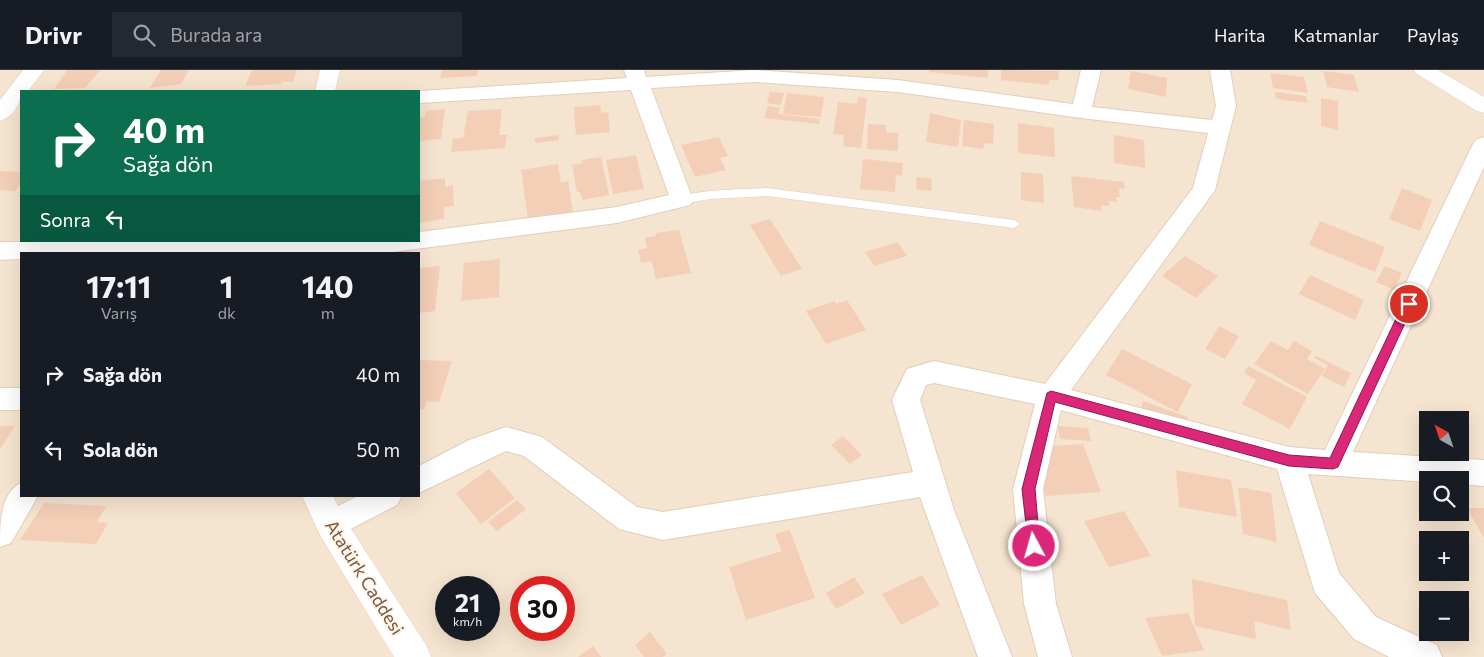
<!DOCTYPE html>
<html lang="tr">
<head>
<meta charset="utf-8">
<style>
	body { margin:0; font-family:Commissioner,sans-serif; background:#242831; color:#f1f3f6; height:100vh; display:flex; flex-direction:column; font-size:19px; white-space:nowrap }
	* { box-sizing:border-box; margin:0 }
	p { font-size:16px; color:#9ea1a6 }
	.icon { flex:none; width:28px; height:28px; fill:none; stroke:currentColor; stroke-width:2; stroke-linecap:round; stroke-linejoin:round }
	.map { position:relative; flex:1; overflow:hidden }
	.details { position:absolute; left:20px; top:182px; width:400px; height:245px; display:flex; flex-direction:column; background:#171b24; border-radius:0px; box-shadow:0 5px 20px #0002 }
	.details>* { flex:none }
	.top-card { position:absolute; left:20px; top:20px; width:400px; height:152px; border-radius:0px; box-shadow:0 5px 20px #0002; background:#0b6e4f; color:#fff; overflow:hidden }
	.needle { width:32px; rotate:320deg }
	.buttons { position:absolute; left:1419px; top:341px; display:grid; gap:10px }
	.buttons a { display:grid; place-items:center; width:50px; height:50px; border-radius:0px; background:#171b24; box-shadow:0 5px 20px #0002; font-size:25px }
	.speed { position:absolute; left:435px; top:506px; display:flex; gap:10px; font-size:25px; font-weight:700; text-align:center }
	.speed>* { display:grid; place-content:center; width:65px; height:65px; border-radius:50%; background:#171b24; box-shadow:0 5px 20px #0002; line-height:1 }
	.speed small { font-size:12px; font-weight:400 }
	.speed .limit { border:8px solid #d22; background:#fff; color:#111 }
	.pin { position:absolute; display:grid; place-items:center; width:42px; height:42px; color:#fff; margin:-21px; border:2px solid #fff; border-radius:50%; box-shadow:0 1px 5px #0007 }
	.me { position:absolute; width:55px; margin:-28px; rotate:354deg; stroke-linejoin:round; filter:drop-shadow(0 0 4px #0008) }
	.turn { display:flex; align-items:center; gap:18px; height:105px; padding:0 20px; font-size:22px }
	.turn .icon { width:65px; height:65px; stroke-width:2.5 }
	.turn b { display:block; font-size:35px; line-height:42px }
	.then { display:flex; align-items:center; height:48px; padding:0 20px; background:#0003; gap:10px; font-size:19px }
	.eta { display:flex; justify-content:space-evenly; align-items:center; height:85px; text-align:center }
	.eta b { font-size:30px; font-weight:700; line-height:35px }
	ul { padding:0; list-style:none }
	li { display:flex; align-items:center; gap:15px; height:75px; padding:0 20px }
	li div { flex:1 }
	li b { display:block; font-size:19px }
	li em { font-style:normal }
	header { display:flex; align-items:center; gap:30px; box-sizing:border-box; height:70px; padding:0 25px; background:#171b24; border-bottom:1px solid #363941 }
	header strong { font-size:24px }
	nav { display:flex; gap:28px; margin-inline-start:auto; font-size:18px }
	.search { width:350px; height:45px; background:#242831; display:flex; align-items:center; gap:12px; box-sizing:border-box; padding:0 18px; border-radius:0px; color:#9ea1a6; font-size:19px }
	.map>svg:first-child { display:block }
</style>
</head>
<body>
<header>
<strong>Drivr</strong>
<div class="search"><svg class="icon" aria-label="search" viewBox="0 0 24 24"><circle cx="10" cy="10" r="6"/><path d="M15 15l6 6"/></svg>Burada ara</div>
<nav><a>Harita</a><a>Katmanlar</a><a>Paylaş</a></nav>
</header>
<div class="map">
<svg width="1484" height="587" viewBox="0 0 1484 587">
	<rect width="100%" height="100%" fill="#fdf2e1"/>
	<!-- residential -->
	<path fill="#f5e4cf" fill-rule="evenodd" d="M0,0H1484V587H0ZM21,21H419V171H21ZM21,184H419V426H21ZM1428,350H1460V382H1428ZM1428,410H1460V442H1428ZM1428,470H1460V502H1428ZM446,518H489V560H446ZM521,518H564V560H521ZM1428,530H1460V562H1428Z"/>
	<!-- building -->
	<path fill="#f4cfb7" d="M67,0H100L85,18L54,19Z
		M161,0H189L181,14L150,18Z
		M252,0H297L293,12H282L284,5L281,14L245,16Z
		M442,0H478L477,6L440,8Z
		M929,0H988V8L929,2Z
		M1001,0L1058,1L1059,10H1049V15L1001,10Z
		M1131,1L1167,8L1166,27L1128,19Z
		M1323,1L1354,5L1359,22L1327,17Z
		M1270,3L1304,7L1308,23L1273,18Z
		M770,22L784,23L781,35L767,33Z
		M1275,22L1306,26L1308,33L1276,29Z
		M787,23L824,27L821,47L783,44Z
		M858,27L867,28L861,78L843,76L844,65L833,64L838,32L857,34Z
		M1321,28L1338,31V60L1321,56Z
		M600,35L601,43L608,42L610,62L576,65L574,37Z
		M768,36L780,38L778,44L820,49L819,54L764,48Z
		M445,39L441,69L419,71V47H425L426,41Z
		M502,39L499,65H507L505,78L451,82L453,69L463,68L468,41Z
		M930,43L961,50L958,77L926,72Z
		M964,50L994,54L993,74L984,73L983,79L962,76Z
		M1018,53L1054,58L1055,87L1018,83Z
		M868,54L886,55V62L898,63V81L867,79Z
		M559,65V70L535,73V68Z
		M1114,65L1144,70L1145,98L1114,93Z
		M719,67L728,86L720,88L726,100L695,107L681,75Z
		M636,85L644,119L613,124L606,90Z
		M601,87L609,125L582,130L580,122H577L572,95L583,93L582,90Z
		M863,89L903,93L902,106L896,105L895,122L860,119Z
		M558,94L561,113L568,111L573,142L528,150L521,100Z
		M0,101L21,102V113L15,121L0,120Z
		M1021,102L1043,104L1044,133L1021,130Z
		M1071,106L1124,112L1125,119L1119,118L1120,127H1116L1117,132L1109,131V136L1101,135L1102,141L1074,137Z
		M916,107L931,108L932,121L917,120Z
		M445,108V117L453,115L454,136L444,137V149L419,153V111Z
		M1402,118L1432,130L1420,161L1389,149Z
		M770,149L802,199L781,206L750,155Z
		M1320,151L1385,177L1375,202L1309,175Z
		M679,160L691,203L656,209L652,191L641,193L638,180L647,178L645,168L656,166L655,163Z
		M898,172L907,186L874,196L865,182Z
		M1185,186L1218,206L1196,228L1162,206Z
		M500,189L499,227L461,231L464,193Z
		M440,196L435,241L419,243V198Z
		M1385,196L1402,203L1394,220L1376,212Z
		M1310,205L1364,230L1355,250L1299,224Z
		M847,230L866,260L826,274L806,241L835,231L836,234Z
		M1219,256L1239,266L1225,289L1205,279Z
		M1271,271L1288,280L1294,271L1312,281L1307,289L1325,299L1308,324L1254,294Z
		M1122,279L1192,314L1178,342L1106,305Z
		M1316,286L1351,303L1344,317L1322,306L1328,295L1314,288Z
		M419,290L452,291L439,332L427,331L424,339H419Z
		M1248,296L1307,327L1290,359L1242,334L1256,310L1244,303Z
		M1143,331L1188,347L1185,359L1140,343Z
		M0,356H15L0,379Z
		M1058,356L1088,358L1091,371L1060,369Z
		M843,366L862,385L850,394L831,375Z
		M1083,374L1101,422L1046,426L1039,404H1048L1039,377Z
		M489,399L515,428L481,454L456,423Z
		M1176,400L1231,410L1237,447L1179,437Z
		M1238,417L1271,423L1277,472L1243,464Z
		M517,430L526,439L497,461L488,452Z
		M44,433L106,436L97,452L108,453L96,474L20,470Z
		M1467,438H1484V468Z
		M1124,441L1151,486L1109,497L1084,451Z
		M790,460L815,528L746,550L729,497L782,481L775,464Z
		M922,505L940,535L901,555L882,524Z
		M854,507L865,523L836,539L826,523Z
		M1192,509L1287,530L1291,560L1254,551L1256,569L1195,556Z
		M1188,543L1204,580L1162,586L1145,548Z
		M650,562L667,584L663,587H644L635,575Z
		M593,576L601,587H578Z"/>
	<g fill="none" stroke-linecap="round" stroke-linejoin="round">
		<!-- service casing -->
		<g stroke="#e2cebc" stroke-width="1">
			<path id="service" d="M767,118L1014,150L1020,154L1014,158L767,126L710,129L682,134L676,130C684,119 751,119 767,118Z"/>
		</g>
		<!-- minor casing -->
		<g stroke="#e2cebc" stroke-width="2">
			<path id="minor" d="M624,0H644L646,7L755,0L898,10L1073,34L1081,0H1101L1092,37L1212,50L1216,36L1210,0H1230L1236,36L1215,120L1071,320L1289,377L1325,380L1473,74L1477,69L1484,67V97L1353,382L1484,390V416L1460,414V410H1428V412L1308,404L1339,503L1376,547L1437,575L1442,587H1389L1354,569L1315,523L1277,399L1061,340L1043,419L1056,534L1072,587H1038L1024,534L1013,419L1035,334L934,313L926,315L920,330L954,440L1012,587H978L920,427L663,470L619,459L524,386L506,381L419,423V396L469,370L506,357L542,367L637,437L663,442L913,402L892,330L907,299L934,291L1045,314L1193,118L1208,63L1081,48L898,22L755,12L651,18L693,130L690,135L617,153L377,184H21V189L0,190V172L419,171V162L617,137L669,125L631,20L419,33V21L627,8Z
				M0,318H21V340H0Z
				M21,413V426H38L11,473L0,477C0,454 0,423 21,413Z
				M358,426H402L397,435L331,469L320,465L316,455L320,445Z"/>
		</g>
		<!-- tertiary casing -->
		<g stroke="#e2cebc" stroke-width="1">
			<path id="tertiary" d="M23,0H44L28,21H21C21,34 13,47 0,51V30Z
				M1414,0H1438L1484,27V43L1477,41L1417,4Z"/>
		</g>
		<!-- secondary casing -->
		<g stroke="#e9d1bc" stroke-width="1">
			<path id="secondary" d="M320,0H340L335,21H315Z
				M285,171H309L306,184H282Z
				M302,426H333L342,445L426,575L431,587H394L320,465Z"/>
		</g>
		<!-- service -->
		<use href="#service" fill="#fff" fill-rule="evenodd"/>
		<!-- minor -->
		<use href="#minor" fill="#fff" fill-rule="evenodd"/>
		<!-- tertiary -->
		<use href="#tertiary" fill="#fff" fill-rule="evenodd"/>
		<!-- secondary -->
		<use href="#secondary" fill="#fff" fill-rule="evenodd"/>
	</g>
	<!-- route -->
	<path fill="#db2777" stroke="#8e194d" d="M1409,230L1414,234L1338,397L1333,399L1289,396L1055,332L1035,419L1040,476L1039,481L1034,483L1029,481L1022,419L1047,323L1051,321L1289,385L1330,388L1403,234Z"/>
	<g text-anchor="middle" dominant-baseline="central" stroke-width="4" stroke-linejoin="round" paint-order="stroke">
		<!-- street labels -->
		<g font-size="18" fill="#765747" stroke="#fff6e8">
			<text transform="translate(365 507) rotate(58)">Atatürk Caddesi</text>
		</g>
	</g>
</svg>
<div class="buttons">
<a><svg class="needle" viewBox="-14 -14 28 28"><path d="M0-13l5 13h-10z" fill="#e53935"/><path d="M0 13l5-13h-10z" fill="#9ea1a6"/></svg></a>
<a><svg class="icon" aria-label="search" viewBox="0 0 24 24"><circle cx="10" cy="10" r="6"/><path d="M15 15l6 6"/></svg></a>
<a>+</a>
<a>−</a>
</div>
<div class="speed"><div>21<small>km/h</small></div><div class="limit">30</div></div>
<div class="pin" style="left:1409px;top:234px;background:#d93025"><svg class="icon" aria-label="arrive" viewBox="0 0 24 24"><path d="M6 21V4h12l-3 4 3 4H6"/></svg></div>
<svg class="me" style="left:1034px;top:476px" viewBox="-20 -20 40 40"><circle r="17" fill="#db2777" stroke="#fff" stroke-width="3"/><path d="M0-11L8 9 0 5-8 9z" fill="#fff"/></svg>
<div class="top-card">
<div class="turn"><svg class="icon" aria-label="right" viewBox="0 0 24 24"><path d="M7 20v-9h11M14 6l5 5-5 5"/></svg><div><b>40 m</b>Sağa dön</div></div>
<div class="then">Sonra<svg class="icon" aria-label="left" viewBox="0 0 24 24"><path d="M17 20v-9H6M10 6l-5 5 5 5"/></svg></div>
</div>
<section class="details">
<div class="eta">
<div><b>17:11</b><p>Varış</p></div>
<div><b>1</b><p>dk</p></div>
<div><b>140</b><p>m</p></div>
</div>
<ul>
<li><svg class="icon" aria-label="right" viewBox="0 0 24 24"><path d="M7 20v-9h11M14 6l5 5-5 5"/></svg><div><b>Sağa dön</b></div><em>40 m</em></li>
<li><svg class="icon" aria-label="left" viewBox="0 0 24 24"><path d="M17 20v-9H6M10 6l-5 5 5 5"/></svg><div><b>Sola dön</b></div><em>50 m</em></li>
</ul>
</section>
</div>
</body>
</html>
